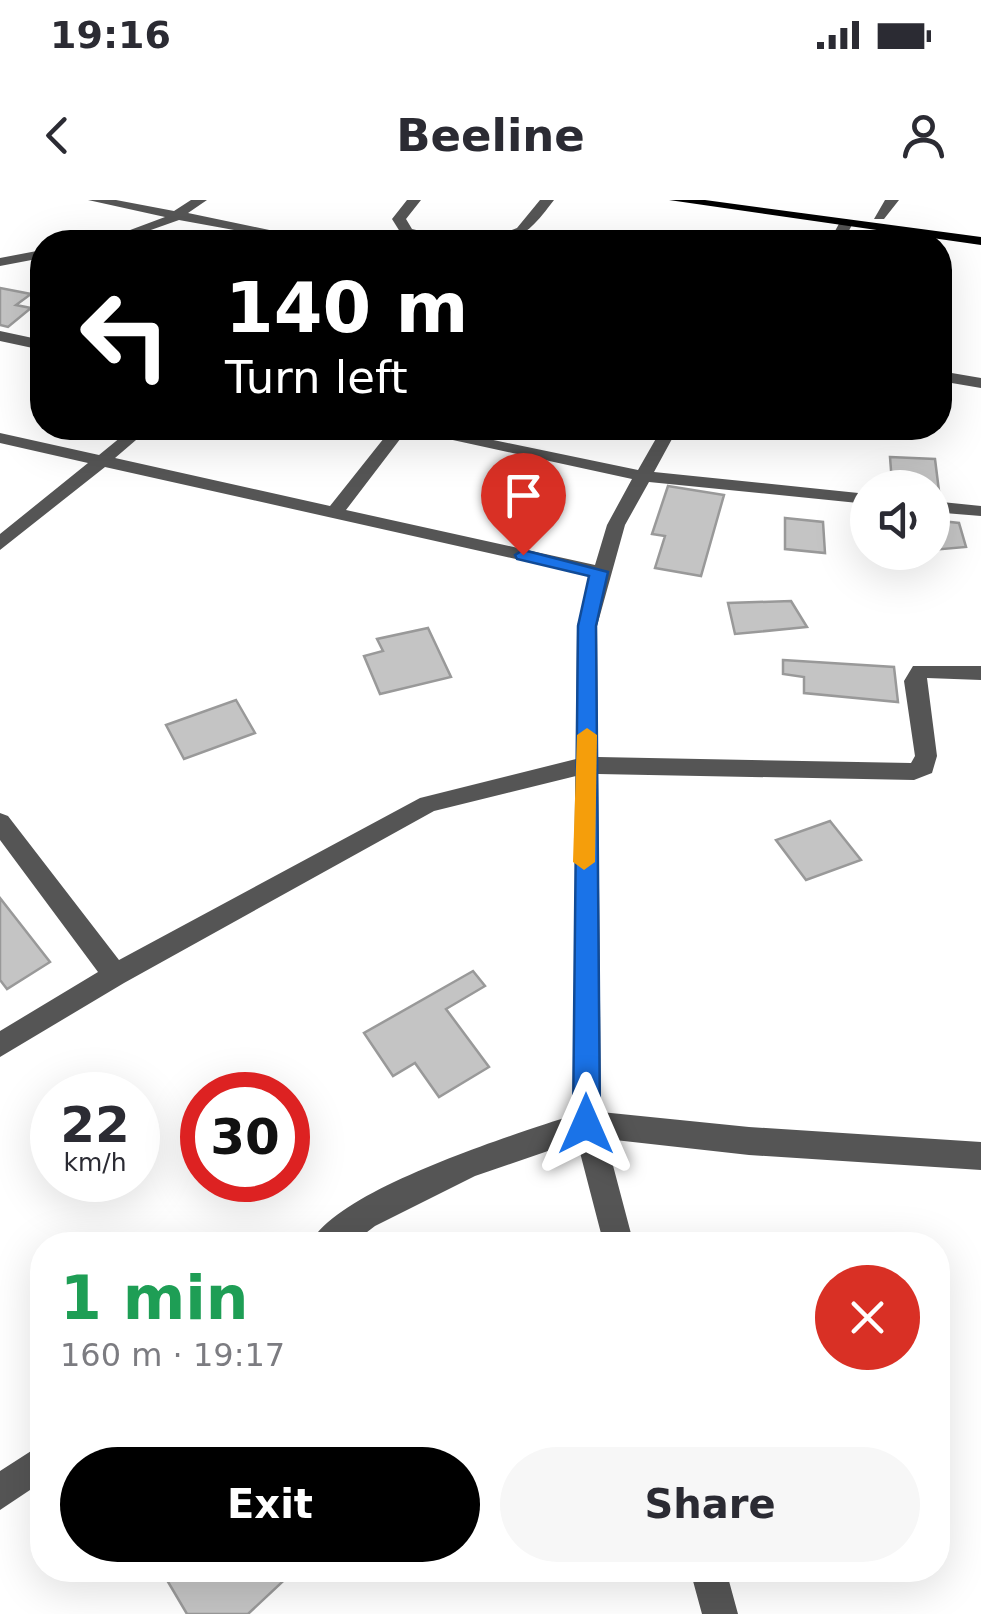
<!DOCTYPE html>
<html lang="en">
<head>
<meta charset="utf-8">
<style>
	body { margin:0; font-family:"DejaVu Sans",sans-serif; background:#f7f7f7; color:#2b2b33; height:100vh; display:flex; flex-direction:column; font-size:38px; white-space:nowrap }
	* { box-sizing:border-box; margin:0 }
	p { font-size:32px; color:#7c7c81 }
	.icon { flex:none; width:55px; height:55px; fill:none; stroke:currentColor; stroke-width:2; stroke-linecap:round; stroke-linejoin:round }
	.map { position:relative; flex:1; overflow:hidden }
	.panel { position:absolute; left:30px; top:1032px; width:920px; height:350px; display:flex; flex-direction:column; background:#fff; border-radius:40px; box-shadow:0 10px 40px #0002 }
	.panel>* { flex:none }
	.banner { position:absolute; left:30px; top:30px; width:922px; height:210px; border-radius:40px; box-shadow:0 10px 40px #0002; background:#000; color:#fff; overflow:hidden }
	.fabs { position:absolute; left:850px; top:270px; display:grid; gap:20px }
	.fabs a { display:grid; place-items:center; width:100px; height:100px; border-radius:50%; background:#fff; box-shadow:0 10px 40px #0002; font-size:50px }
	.speed { position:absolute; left:30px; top:872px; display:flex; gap:20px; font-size:50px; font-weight:700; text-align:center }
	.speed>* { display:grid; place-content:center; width:130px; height:130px; border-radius:50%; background:#fff; box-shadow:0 10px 40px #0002; line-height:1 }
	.speed small { font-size:25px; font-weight:400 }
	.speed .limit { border:15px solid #d22; background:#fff; color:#111 }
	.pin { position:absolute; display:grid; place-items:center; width:85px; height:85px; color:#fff; margin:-102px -42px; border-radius:50% 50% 50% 0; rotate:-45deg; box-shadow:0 0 10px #0007 }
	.pin .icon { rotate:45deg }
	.me { position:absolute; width:110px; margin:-55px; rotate:0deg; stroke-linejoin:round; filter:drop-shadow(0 0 8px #0008) }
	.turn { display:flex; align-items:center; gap:35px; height:210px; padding:0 30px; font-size:45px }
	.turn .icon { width:130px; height:130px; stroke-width:2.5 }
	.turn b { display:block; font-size:70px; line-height:85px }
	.round { display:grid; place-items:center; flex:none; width:105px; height:105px; border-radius:52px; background:#f7f7f7 }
	.summary { display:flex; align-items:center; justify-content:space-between; height:170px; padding:0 30px }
	h1 { font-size:60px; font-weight:600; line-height:75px; color:#1e9e55 }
	.cta { display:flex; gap:20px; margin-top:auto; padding:20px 30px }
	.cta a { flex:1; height:115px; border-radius:60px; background:#000; color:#fff; font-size:40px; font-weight:600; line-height:115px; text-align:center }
	.cta a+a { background:#f7f7f7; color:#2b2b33 }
	.status { display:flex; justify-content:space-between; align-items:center; height:70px; padding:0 50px; background:#fff; direction:ltr }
	.status svg { height:28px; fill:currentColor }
	header { display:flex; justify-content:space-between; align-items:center; height:130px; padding:0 30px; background:#fff; font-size:45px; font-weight:600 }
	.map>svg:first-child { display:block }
</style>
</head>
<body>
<div class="status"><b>19:16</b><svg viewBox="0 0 49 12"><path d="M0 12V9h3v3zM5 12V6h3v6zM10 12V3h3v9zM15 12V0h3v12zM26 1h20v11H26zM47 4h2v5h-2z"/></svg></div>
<header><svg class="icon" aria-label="back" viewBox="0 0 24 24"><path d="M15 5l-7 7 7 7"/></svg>Beeline<svg class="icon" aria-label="person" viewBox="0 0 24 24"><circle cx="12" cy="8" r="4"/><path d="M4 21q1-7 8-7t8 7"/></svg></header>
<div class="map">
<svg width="981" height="1414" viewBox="0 0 981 1414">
	<rect width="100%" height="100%" fill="#fff"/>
	<!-- building -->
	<path fill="#c4c4c4" stroke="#999" stroke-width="2.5" d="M0,88L31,94L16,105L31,108L8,127L0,125Z
		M890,257L935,259L939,291L892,283Z
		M668,286L724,295L701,376L655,368L665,336L652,334Z
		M785,318L823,322L825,353L785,349Z
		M932,320L959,323L966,347L932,350Z
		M791,401L807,427L735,434L728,403Z
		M428,428L451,477L380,494L364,456L383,451L377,439Z
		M783,460L894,467L898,502L804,493V477L783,474Z
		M236,500L255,533L184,559L166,525Z
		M830,621L861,660L806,680L776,640Z
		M0,698L50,762L7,789L0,780Z
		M473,771L485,786L446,809L489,867L439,897L415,863L393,876L364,833Z
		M161,1370H295L248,1414H187Z"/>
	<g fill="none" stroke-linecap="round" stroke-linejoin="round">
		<!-- minor -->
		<path fill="#555" fill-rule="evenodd" d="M88,0H116L174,11L191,0H207L188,13L326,42H300L179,20L117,42H98L165,17Z
			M407,0H421L406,19L412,29L467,42L402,35L392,19Z
			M540,0H554C531,30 522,42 482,42L517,28Z
			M885,0H899L884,19H874Z
			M846,19L853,23L843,42H829L841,20Z
			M42,50V58L0,66V58Z
			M0,131L42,140V150L0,141Z
			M940,171L981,178V188L940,181Z
			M132,228H150L115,258L330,306L392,228H436L638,270L662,228H678L654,272L868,294V304L649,282L625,325L597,426L598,557L911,563L915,556L904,481L913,466H981V480L927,478L937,556L932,573L914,580L598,574L601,912L749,927L981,942V970L749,955L606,939L634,1045H604L577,941L475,976L375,1026L350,1045H310C332,991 516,934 573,915L576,576L434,611L124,783L0,857V831L98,772L0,640V613L8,616L119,760L420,598L576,559L577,426L592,376L105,267L0,350V334L88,263L0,243V233L99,255ZM407,230L632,279L607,325L595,365L346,310Z
			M932,301L981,306V316L932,312Z
			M42,1244V1282L0,1310V1271Z
			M690,1370H726L738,1414H702Z"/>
		<!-- major -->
		<path fill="#000" fill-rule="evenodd" d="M669,0H705L981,37V45Z"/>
	</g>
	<!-- route -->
	<path fill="#1a73e8" stroke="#114b97" stroke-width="2.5" d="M523,350L608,372L596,426L600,924L596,933L586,937L577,933L573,924L578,426L589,376L517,359L515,355Z"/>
	<!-- slow -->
	<path fill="#f59e0b" d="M587,528L597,535L595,662L584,670L573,662L577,535Z"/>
</svg>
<div class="fabs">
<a><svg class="icon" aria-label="sound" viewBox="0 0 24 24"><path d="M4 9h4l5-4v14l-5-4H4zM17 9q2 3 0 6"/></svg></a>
</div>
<div class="speed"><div>22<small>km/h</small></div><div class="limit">30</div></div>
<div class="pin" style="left:523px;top:355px;background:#d93025"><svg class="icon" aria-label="arrive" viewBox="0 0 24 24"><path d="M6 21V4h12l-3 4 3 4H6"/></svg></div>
<svg class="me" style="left:586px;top:924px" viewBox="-20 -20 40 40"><path d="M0-17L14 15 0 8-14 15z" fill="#1a73e8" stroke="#fff" stroke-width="4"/></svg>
<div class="banner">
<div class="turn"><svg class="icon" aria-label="left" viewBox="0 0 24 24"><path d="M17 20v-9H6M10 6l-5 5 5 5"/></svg><div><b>140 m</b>Turn left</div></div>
</div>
<section class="panel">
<div class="summary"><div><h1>1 min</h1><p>160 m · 19:17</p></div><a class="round" style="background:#d93025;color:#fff"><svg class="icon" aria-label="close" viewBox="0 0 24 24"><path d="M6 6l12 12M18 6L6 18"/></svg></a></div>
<div class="cta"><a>Exit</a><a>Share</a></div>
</section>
</div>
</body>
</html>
